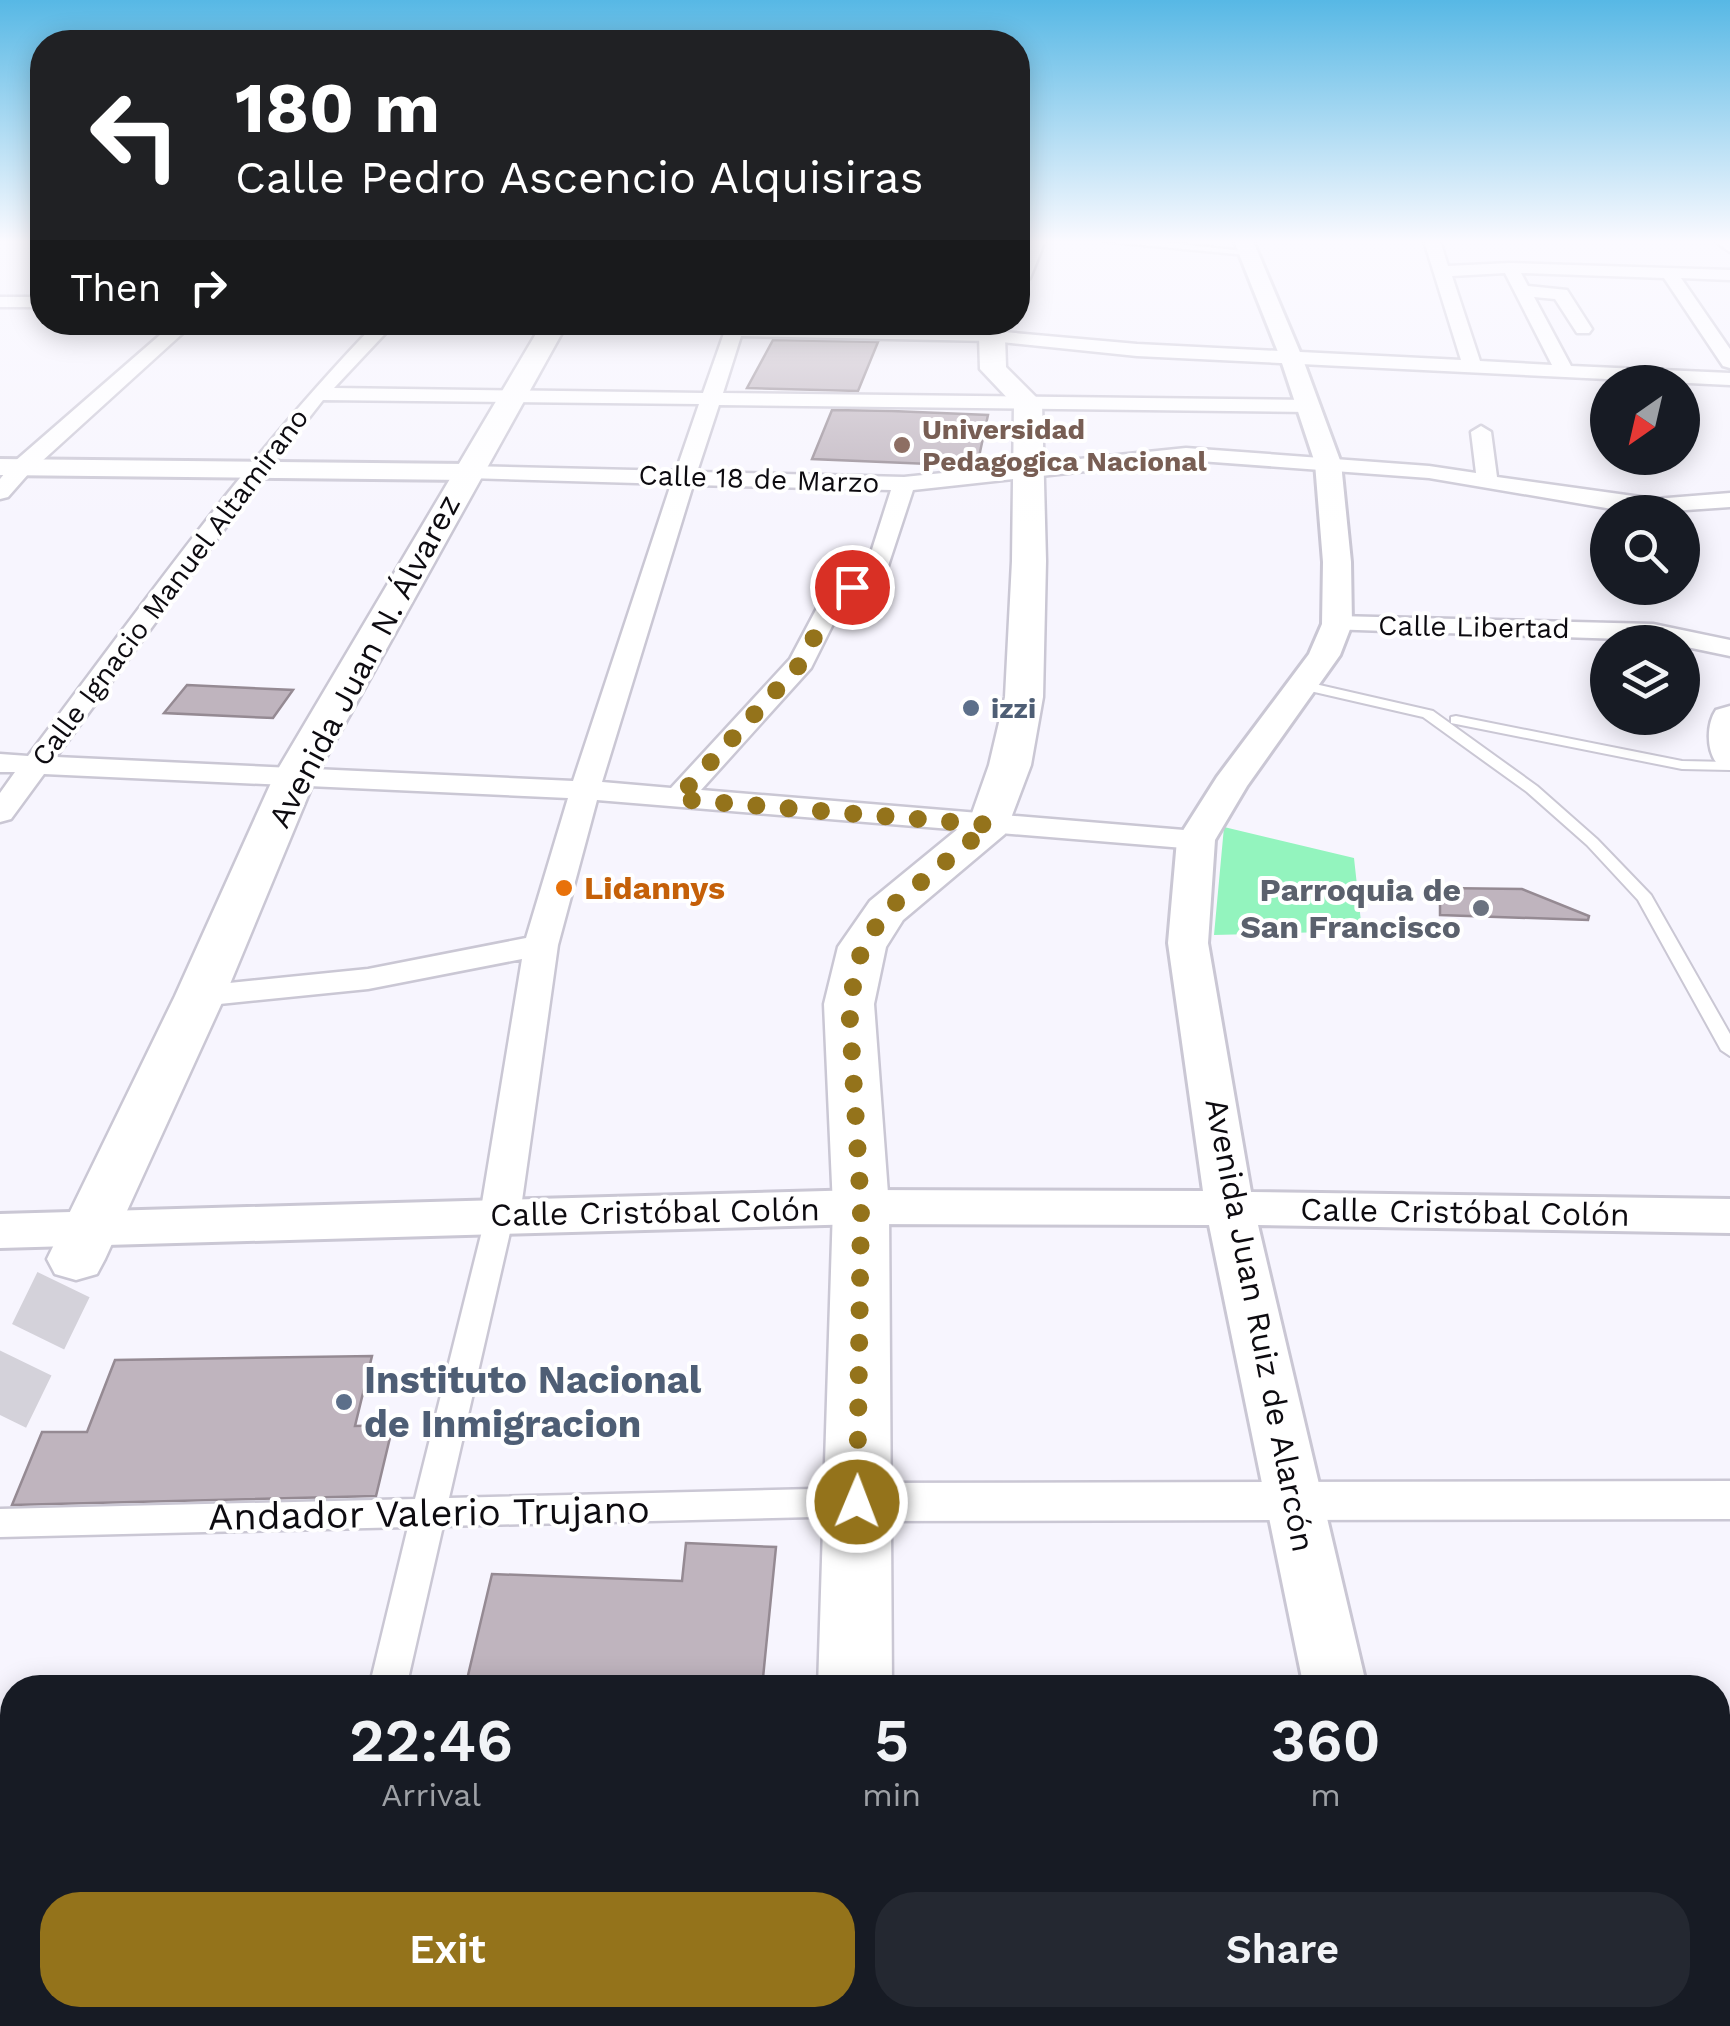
<!DOCTYPE html>
<html lang="en">
<head>
<meta charset="utf-8">
<style>
	body { margin:0; font-family:"Work Sans",sans-serif; background:#242831; color:#f1f3f6; height:100vh; display:flex; flex-direction:column; font-size:38px; white-space:nowrap }
	* { box-sizing:border-box; margin:0 }
	p { font-size:32px; color:#9ea1a6 }
	.icon { flex:none; width:55px; height:55px; fill:none; stroke:currentColor; stroke-width:2; stroke-linecap:round; stroke-linejoin:round }
	.map { position:relative; flex:1; overflow:hidden }
	.side { position:absolute; left:0px; top:1675px; width:1730px; height:352px; display:flex; flex-direction:column; background:#171b24; border-radius:40px 40px 0 0; box-shadow:0 5px 25px #0003 }
	.side>* { flex:none }
	.top-card { position:absolute; left:30px; top:30px; width:1000px; height:305px; border-radius:40px; box-shadow:0 5px 25px #0003; background:#202124; color:#fff; overflow:hidden }
	.needle { width:65px; rotate:214deg }
	.tools { position:absolute; left:1590px; top:365px; display:grid; gap:20px }
	.tools a { display:grid; place-items:center; width:110px; height:110px; border-radius:50%; background:#171b24; box-shadow:0 5px 25px #0003; font-size:50px }
	.pin { position:absolute; display:grid; place-items:center; width:85px; height:85px; color:#fff; margin:-42px; border:5px solid #fff; border-radius:50%; box-shadow:0 2px 10px #0007 }
	.me { position:absolute; width:110px; margin:-55px; rotate:1deg; stroke-linejoin:round; filter:drop-shadow(0 0 8px #0008) }
	.turn { display:flex; align-items:center; gap:35px; height:210px; padding:0 40px; font-size:45px }
	.turn .icon { width:130px; height:130px; stroke-width:2.5 }
	.turn b { display:block; font-size:70px; line-height:85px }
	.then { display:flex; align-items:center; height:95px; padding:0 40px; background:#0003; gap:20px; font-size:38px }
	.eta { display:flex; justify-content:space-evenly; align-items:center; height:170px; text-align:center }
	.eta b { font-size:60px; font-weight:600; line-height:70px }
	.primary-button { display:flex; gap:20px; margin-top:auto; padding:20px 40px }
	.primary-button a { flex:1; height:115px; border-radius:40px; background:#94731b; color:#fff; font-size:40px; font-weight:600; line-height:115px; text-align:center }
	.primary-button a+a { background:#242831; color:#f1f3f6 }
	.map>svg:first-child { display:block }
</style>
</head>
<body>
<div class="map">
<svg width="1730" height="2026" viewBox="0 0 1730 2026">
	<rect width="100%" height="100%" fill="#f7f5fe"/>
	<!-- green -->
	<path fill="#93f4be" d="M1224,827L1354,858L1362,931L1214,935Z
		M0,1857L12,1858V2015H249L246,2026H0Z"/>
	<!-- building -->
	<path fill="#bfb4be" stroke="#958a93" stroke-width="2.5" d="M773,340L878,342L858,391L747,388Z
		M832,410L892,411L988,415L977,466L812,459Z
		M187,685L293,690L273,718L164,713Z
		M1440,888L1522,889L1589,916L1588,920L1440,915Z
		M372,1356L355,1426L393,1425L376,1496L12,1505L42,1432H87L115,1360Z
		M686,1543L776,1547L762,1688H465L492,1574L682,1581Z"/>
	<g fill="none" stroke-linecap="round" stroke-linejoin="round">
		<!-- secondary-tunnel -->
		<path stroke="#d4d2da" stroke-width="58" stroke-dasharray="58 29" stroke-linecap="butt" d="M0,1415L76,1259"/>
		<!-- service casing -->
		<g stroke="#cac7d4" stroke-width="4">
			<path id="service" d="M1302,681L1433,711L1537,786L1597,839L1651,895L1730,1034V1056L1721,1050L1638,900L1587,845L1527,792L1423,717L1297,688V682Z
				M1456,716L1682,761L1730,762V770L1682,769L1451,723V717Z"/>
		</g>
		<!-- pedestrian casing -->
		<g stroke="#cac7d4" stroke-width="5">
			<path id="pedestrian" d="M1102,241H1152L1252,252L1246,255Z
				M500,1205L510,1208L514,1215L449,1498L855,1488L867,1492L872,1502L867,1512L855,1516L443,1526L406,1688H369L408,1527L0,1537V1509L415,1499L486,1215L490,1208Z
				M288,2015H330L329,2026H285Z"/>
		</g>
		<!-- minor casing -->
		<g stroke="#cac7d4" stroke-width="5">
			<path id="minor" d="M1424,241H1440L1448,266L1510,263L1730,270V280L1681,278L1730,349V368L1723,366L1664,278L1521,273L1528,286L1567,290L1592,329L1589,333H1577L1555,299L1534,297L1571,366L1730,373V385L1137,356L992,341L741,336L723,393L1310,400L1320,406L1310,412L719,405L697,472L904,477L1186,448L1429,466L1476,473L1471,432L1481,426L1491,432L1497,477L1655,499L1730,493V507L1657,512L1618,510L1429,478L1186,460L913,490L888,566L837,616L811,668L701,790L1196,831L1207,833L1211,840L1207,847L1196,849L597,800L558,945L520,1215L514,1225L500,1229L486,1225L480,1215L522,959L368,989L200,1006L188,1003L183,996L188,989L200,986L368,969L526,938L568,798L44,774L11,819L0,822V793L15,772H0V754L28,756C140,608 247,456 377,322H396L334,388L703,393L728,322L992,331L1137,344L1461,360ZM1505,273L1552,365L1480,361L1452,276ZM323,400L699,404L676,471L467,466L456,472L467,478L671,484L573,781L56,757L265,474ZM693,485L891,490L869,559L817,608L790,659L671,788L602,782Z
				M1714,241H1730V252Z
				M0,297H42V307H0Z
				M175,322H195L30,472L8,497L0,499V479L14,462Z
				M1337,616L1653,624L1730,640V656L1682,646V642L1653,640L1328,629L1324,624Z
				M1730,1481V1519L857,1521L840,1516L833,1502L840,1488L857,1483Z
				M1718,1906H1730V1964H1718Z"/>
		</g>
		<!-- tertiary casing -->
		<g stroke="#cac7d4" stroke-width="6">
			<path id="tertiary" d="M1234,241H1253L1302,357L1341,463L1351,562L1352,624L1340,655L1247,786L1215,840L1208,943L1251,1192L1730,1199V1233L1258,1225L1367,1688H1304L1209,1225L861,1224L0,1248V1214L861,1190L1203,1191L1168,943L1177,840L1217,777L1309,654L1322,624L1323,562L1315,463L1280,357Z
				M0,459L467,464L480,472L467,480L0,475Z
				M1374,2015H1446L1449,2026H1375Z"/>
		</g>
		<!-- secondary casing -->
		<g stroke="#cac7d4" stroke-width="5">
			<path id="secondary" d="M1023,241H1045L1030,278L1018,285V253Z
				M543,322H568L317,774L225,996L105,1259L97,1274L76,1280L55,1274L47,1259L175,996L275,774Z
				M985,322H1010L1005,336L1006,367L1042,403L1046,561L1043,697L1031,765L1005,834L903,920L886,947L874,1004L889,1207L892,1688H818L833,1207L824,1004L838,947L870,901L970,819L989,765L1005,697L1012,561L1014,405L980,369L979,336Z
				M1730,706V765L1716,762C1706,748 1707,723 1716,710Z
				M809,2015H895V2026H809Z"/>
		</g>
		<!-- path -->
		<path stroke="#98969e" stroke-width="10" stroke-dasharray="8 11" stroke-linecap="butt" d="M0,1969H12
			M66,2026L70,2015
			M238,2026L241,2015"/>
		<!-- service -->
		<use href="#service" fill="#fff" fill-rule="evenodd"/>
		<!-- pedestrian -->
		<use href="#pedestrian" fill="#fff" fill-rule="evenodd"/>
		<!-- minor -->
		<use href="#minor" fill="#fff" fill-rule="evenodd"/>
		<!-- tertiary -->
		<use href="#tertiary" fill="#fff" fill-rule="evenodd"/>
		<!-- secondary -->
		<use href="#secondary" fill="#fff" fill-rule="evenodd"/>
	</g>
	<!-- sky -->
	<linearGradient id="sky" x2="0" y2="1"><stop stop-color="#57b8e5"/><stop offset="0.46" stop-color="#fbfaff"/><stop offset="1" stop-color="#fbfaff" stop-opacity="0"/></linearGradient>
	<rect width="1730" height="525" fill="url(#sky)"/>
	<g fill="none" stroke-linecap="round" stroke-linejoin="round">
		<!-- route -->
		<path stroke="#94731b" stroke-width="18" stroke-dasharray="0 32.4" d="M852,587L826,613L802,662L677,799L990,825L886,911L862,948L849,1004L861,1208L857,1502"/>
	</g>
	<!-- markers -->
	<circle fill="#8d6e63" stroke="#fff" stroke-width="4" cx="902" cy="445" r="10"/>
	<g fill="#5c6f8a" stroke="#fff" stroke-width="4">
		<circle cx="971" cy="708" r="10"/>
		<circle cx="344" cy="1402" r="10"/>
	</g>
	<circle fill="#e8710a" stroke="#fff" stroke-width="4" cx="564" cy="888" r="10"/>
	<circle fill="#6b7280" stroke="#fff" stroke-width="4" cx="1481" cy="908" r="10"/>
	<g text-anchor="middle" dominant-baseline="central" stroke-width="8" stroke-linejoin="round" paint-order="stroke">
		<!-- far-education labels -->
		<g font-size="28" font-weight="bold" fill="#785e54" stroke="#fff" text-anchor="start">
			<text x="922" y="429">Universidad<tspan x="922" dy="32">Pedagogica Nacional</tspan></text>
		</g>
		<!-- far-street labels -->
		<g font-size="28" fill="#0d0b10" stroke="#fff">
			<text transform="translate(759 479) rotate(2)">Calle 18 de Marzo</text>
			<text transform="translate(170 587) rotate(-53)">Calle Ignacio Manuel Altamirano</text>
			<text transform="translate(1474 627) rotate(1)">Calle Libertad</text>
		</g>
		<!-- far-service labels -->
		<g font-size="28" font-weight="bold" fill="#4e5e75" stroke="#fff" text-anchor="start">
			<text x="991" y="708">izzi</text>
		</g>
		<!-- street labels -->
		<g font-size="32" fill="#0d0b10" stroke="#fff">
			<text transform="translate(364 661) rotate(-62)">Avenida Juan N. Álvarez</text>
			<text transform="translate(655 1212) rotate(-1)">Calle Cristóbal Colón</text>
			<text transform="translate(1465 1212) rotate(1)">Calle Cristóbal Colón</text>
			<text transform="translate(1260 1325) rotate(79)">Avenida Juan Ruiz de Alarcón</text>
		</g>
		<!-- food labels -->
		<g font-size="32" font-weight="bold" fill="#c56008" stroke="#fff" text-anchor="start">
			<text x="584" y="888">Lidannys</text>
		</g>
		<!-- worship labels -->
		<g font-size="32" font-weight="bold" fill="#5b616d" stroke="#fff" text-anchor="end">
			<text x="1461" y="890">Parroquia de<tspan x="1461" dy="37">San Francisco</tspan></text>
		</g>
		<!-- near-service labels -->
		<g font-size="38" font-weight="bold" fill="#4e5e75" stroke="#fff" text-anchor="start">
			<text x="364" y="1380">Instituto Nacional<tspan x="364" dy="44">de Inmigracion</tspan></text>
		</g>
		<!-- near-street labels -->
		<g font-size="38" fill="#0d0b10" stroke="#fff">
			<text transform="translate(429 1513) rotate(-1)">Andador Valerio Trujano</text>
		</g>
	</g>
</svg>
<div class="tools">
<a><svg class="needle" viewBox="-14 -14 28 28"><path d="M0-13l5 13h-10z" fill="#e53935"/><path d="M0 13l5-13h-10z" fill="#9ea1a6"/></svg></a>
<a><svg class="icon" aria-label="search" viewBox="0 0 24 24"><circle cx="10" cy="10" r="6"/><path d="M15 15l6 6"/></svg></a>
<a><svg class="icon" aria-label="layers" viewBox="0 0 24 24"><path d="M12 4l9 5-9 5-9-5zM3 14l9 5 9-5"/></svg></a>
</div>
<div class="pin" style="left:852px;top:587px;background:#d93025"><svg class="icon" aria-label="arrive" viewBox="0 0 24 24"><path d="M6 21V4h12l-3 4 3 4H6"/></svg></div>
<svg class="me" style="left:857px;top:1502px" viewBox="-20 -20 40 40"><circle r="17" fill="#94731b" stroke="#fff" stroke-width="3"/><path d="M0-11L8 9 0 5-8 9z" fill="#fff"/></svg>
<div class="top-card">
<div class="turn"><svg class="icon" aria-label="left" viewBox="0 0 24 24"><path d="M17 20v-9H6M10 6l-5 5 5 5"/></svg><div><b>180 m</b>Calle Pedro Ascencio Alquisiras</div></div>
<div class="then">Then<svg class="icon" aria-label="right" viewBox="0 0 24 24"><path d="M7 20v-9h11M14 6l5 5-5 5"/></svg></div>
</div>
<section class="side">
<div class="eta">
<div><b>22:46</b><p>Arrival</p></div>
<div><b>5</b><p>min</p></div>
<div><b>360</b><p>m</p></div>
</div>
<div class="primary-button"><a>Exit</a><a>Share</a></div>
</section>
</div>
</body>
</html>
